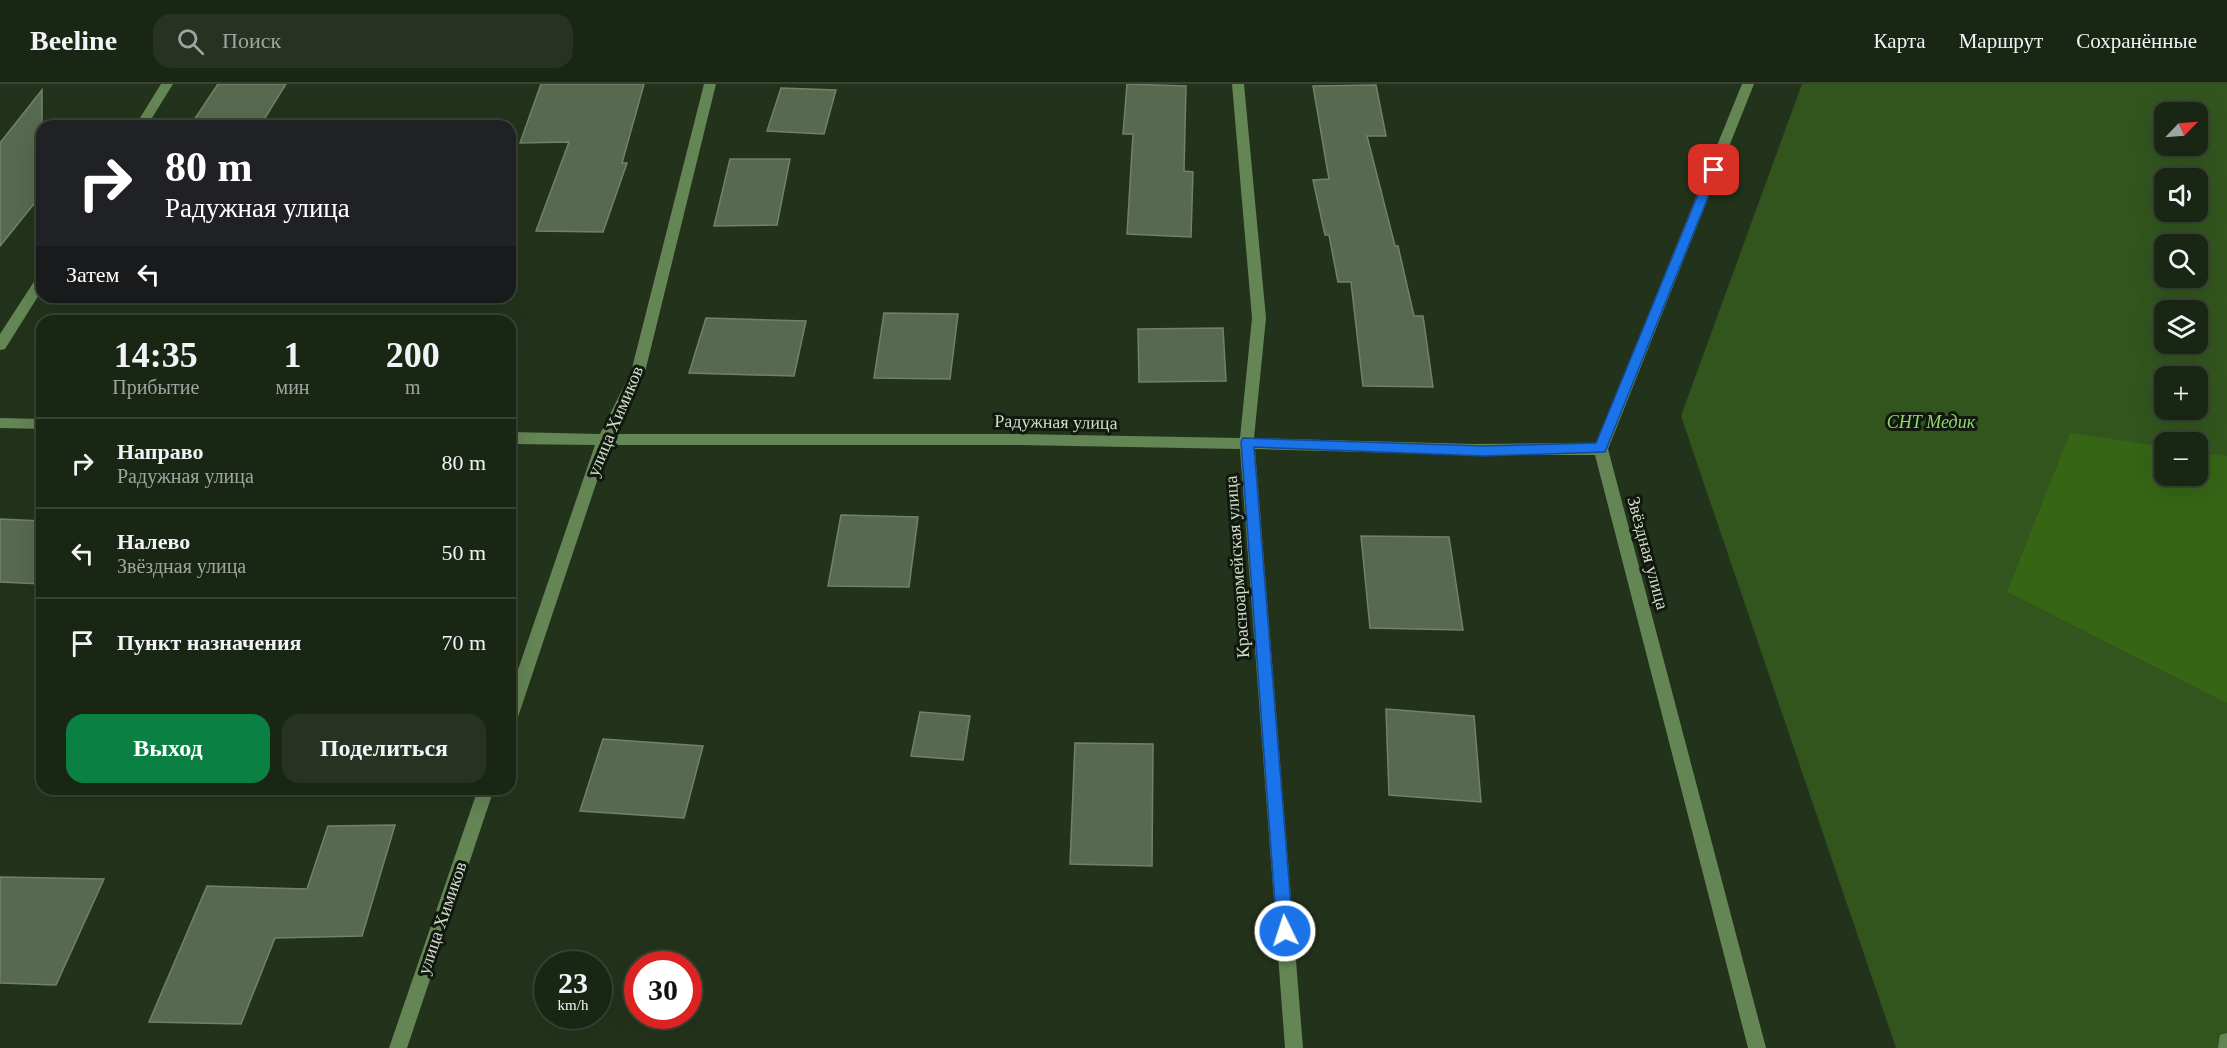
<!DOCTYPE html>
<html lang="ru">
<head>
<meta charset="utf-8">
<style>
	body { margin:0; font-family:"Times New Roman",serif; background:#273222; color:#f1f3f6; height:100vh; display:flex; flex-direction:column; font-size:22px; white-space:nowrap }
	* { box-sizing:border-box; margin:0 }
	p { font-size:20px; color:#9fa5a0 }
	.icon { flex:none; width:33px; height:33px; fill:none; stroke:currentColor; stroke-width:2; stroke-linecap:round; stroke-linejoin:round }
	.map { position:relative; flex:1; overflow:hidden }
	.panel { position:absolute; left:36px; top:231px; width:480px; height:480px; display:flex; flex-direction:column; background:#1a2614; border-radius:18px; box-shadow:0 6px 24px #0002,0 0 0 2px #384334 }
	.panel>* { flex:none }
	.guide { position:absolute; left:36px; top:36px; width:480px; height:183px; border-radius:18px; box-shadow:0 6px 24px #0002,0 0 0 2px #384334; background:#202124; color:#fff; overflow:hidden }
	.needle { width:39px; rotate:65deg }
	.fabs { position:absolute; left:2154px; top:18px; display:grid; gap:12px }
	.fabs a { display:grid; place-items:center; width:54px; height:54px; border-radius:12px; background:#1a2614; box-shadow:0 6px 24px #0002,0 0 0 2px #384334; font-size:30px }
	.speed { position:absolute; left:534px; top:867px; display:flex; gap:12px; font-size:30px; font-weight:700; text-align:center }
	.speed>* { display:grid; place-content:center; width:78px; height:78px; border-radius:50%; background:#1a2614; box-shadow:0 6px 24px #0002,0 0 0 2px #384334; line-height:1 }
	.speed small { font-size:15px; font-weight:400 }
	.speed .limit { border:9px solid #d22; background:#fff; color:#111 }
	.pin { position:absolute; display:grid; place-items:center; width:51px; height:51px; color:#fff; margin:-26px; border-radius:12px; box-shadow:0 3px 9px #0006 }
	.me { position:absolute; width:66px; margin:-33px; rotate:356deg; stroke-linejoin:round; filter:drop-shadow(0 0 4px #0008) }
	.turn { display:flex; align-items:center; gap:21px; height:126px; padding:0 30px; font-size:27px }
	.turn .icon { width:78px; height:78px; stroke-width:2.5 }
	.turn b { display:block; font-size:42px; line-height:51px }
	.then { display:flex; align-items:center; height:57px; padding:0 30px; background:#0003; gap:12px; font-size:22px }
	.eta { display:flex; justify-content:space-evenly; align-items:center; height:102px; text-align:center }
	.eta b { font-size:36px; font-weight:700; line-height:42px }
	.cta { display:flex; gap:12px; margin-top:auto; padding:12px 30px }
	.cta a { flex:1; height:69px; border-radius:18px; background:#0b8043; color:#fff; font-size:24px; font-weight:700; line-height:69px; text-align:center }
	.cta a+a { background:#273222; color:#f1f3f6 }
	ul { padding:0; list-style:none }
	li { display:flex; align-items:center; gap:18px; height:90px; padding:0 30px; border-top:2px solid #384334 }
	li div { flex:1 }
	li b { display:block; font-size:22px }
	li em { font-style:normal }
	header { display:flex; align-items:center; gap:36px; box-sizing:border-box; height:84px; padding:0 30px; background:#1a2614; border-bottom:2px solid #384334 }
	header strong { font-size:28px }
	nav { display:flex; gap:33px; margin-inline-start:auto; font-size:21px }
	.search { width:420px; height:54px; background:#273222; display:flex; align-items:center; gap:15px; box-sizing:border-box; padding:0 21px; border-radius:18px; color:#9fa5a0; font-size:22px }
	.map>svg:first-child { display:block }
</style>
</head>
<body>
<header>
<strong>Beeline</strong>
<div class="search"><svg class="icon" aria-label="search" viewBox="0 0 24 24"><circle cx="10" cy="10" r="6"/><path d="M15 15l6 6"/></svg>Поиск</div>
<nav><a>Карта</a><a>Маршрут</a><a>Сохранённые</a></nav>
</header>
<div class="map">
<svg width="2227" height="964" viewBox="0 0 2227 964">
	<rect width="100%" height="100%" fill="#23331b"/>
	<!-- green -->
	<path fill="#32551e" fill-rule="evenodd" d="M1802,0H2227V964H1896L1681,332ZM2164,28H2198V62H2164ZM2164,94H2198V128H2164ZM2164,160H2198V194H2164ZM2164,226H2198V260H2164ZM2164,292H2198V326H2164ZM2164,358H2198V392H2164Z"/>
	<!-- forest -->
	<path fill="#366516" d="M2070,349L2164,363V392H2198V368L2227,372V619L2007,508Z"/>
	<!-- building -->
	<path fill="#57694f" stroke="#708367" stroke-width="1.5" d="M218,0H286L260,42H190Z
		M541,0H644L622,79H627L603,148L536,147L569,58L520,59Z
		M1127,0L1186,2L1184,87L1193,88L1191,153L1127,150L1133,50H1123Z
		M1376,1L1386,52H1367L1395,162H1398L1414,232H1423L1433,303L1363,302L1351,198H1338L1329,151H1325L1313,96L1329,95L1313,2Z
		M781,4L836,6L824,50L767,47Z
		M42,6V110L0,162V59Z
		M730,75H790L777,141L714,142Z
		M884,229L958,230L950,295L874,294Z
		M706,234L806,237L794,292L689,289Z
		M1223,244L1226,297L1139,298L1138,245Z
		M841,431L918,433L909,503L828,502Z
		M0,435L42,437V500L0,498Z
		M1361,452L1449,453L1463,546L1370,544Z
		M1386,625L1474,632L1481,718L1389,711Z
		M920,628L970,632L963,676L911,672Z
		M603,655L703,662L684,734L580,727Z
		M1075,659L1153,660L1152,782L1070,780Z
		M395,741L362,852L275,854L241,940L149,938L207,802L307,805L328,742Z
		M0,793L104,795L56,901L0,899Z"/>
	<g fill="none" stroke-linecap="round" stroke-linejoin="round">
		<!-- minor -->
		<path fill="#648554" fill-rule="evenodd" d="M161,0H173L147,42H135Z
			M704,0H716L645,288L614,350H1018L1240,354L1252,234L1232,0H1244L1266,234L1254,354L1474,360L1596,359L1742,0H1754L1608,365L1766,964H1748L1595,371H1474L1255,365L1303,964H1285L1240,365L1018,361H609L518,633L516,638L510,640V609L595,361L510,360V348L600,350L631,288Z
			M42,191V206L5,265L0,266V250L37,193Z
			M0,334L42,335V345L0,344Z
			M478,705H494L407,964H389Z
			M2227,949V964H2218L2220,951Z"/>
	</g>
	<!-- route -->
	<path fill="#1a73e8" stroke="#114b97" stroke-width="1.5" d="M1714,82L1719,86L1605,368L1484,372L1254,363L1293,847L1291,853L1285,855L1279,853L1277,847L1241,358L1243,354L1484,362L1596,359L1708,86Z"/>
	<g text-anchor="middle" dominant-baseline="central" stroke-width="6" stroke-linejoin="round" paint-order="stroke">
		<!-- street labels -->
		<g font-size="18" fill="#d3ddce" stroke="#11180e">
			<text transform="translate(615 337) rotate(-67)">улица Химиков</text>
			<text transform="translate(1056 338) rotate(1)">Радужная улица</text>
			<text transform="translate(1648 469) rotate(75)">Звёздная улица</text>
			<text transform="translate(1237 483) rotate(-94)">Красноармейская улица</text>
			<text transform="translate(442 834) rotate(-71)">улица Химиков</text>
		</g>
		<!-- park labels -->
		<g font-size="18" font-style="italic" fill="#92d46e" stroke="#11180e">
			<text x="1931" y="338">СНТ Медик</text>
		</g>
	</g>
</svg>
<div class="fabs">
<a><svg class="needle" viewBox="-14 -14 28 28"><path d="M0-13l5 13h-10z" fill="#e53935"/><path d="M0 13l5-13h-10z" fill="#9fa5a0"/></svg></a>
<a><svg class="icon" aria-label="sound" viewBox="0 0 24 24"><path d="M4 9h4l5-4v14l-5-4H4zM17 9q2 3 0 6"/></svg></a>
<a><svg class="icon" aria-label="search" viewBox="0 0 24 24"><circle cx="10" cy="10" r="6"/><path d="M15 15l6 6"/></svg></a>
<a><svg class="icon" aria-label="layers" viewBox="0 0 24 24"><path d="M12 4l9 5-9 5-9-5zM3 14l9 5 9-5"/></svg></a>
<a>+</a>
<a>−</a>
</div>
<div class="speed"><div>23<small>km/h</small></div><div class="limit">30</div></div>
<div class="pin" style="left:1714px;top:86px;background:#d93025"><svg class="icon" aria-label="arrive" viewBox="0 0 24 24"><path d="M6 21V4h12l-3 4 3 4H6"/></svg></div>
<svg class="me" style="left:1285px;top:847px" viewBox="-20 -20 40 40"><circle r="17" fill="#1a73e8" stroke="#fff" stroke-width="3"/><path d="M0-11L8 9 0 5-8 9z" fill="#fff"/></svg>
<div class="guide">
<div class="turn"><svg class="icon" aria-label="right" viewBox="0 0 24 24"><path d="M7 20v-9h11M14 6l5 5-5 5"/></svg><div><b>80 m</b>Радужная улица</div></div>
<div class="then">Затем<svg class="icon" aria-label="left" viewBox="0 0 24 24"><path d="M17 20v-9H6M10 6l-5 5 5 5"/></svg></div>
</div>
<section class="panel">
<div class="eta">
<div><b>14:35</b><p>Прибытие</p></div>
<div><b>1</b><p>мин</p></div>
<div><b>200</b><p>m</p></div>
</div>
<ul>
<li><svg class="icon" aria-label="right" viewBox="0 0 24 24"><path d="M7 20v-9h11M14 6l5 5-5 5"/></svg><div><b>Направо</b><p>Радужная улица</p></div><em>80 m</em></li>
<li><svg class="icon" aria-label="left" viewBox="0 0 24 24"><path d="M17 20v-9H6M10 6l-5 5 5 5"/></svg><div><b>Налево</b><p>Звёздная улица</p></div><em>50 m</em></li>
<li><svg class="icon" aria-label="arrive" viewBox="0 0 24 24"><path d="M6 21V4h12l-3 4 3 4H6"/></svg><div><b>Пункт назначения</b></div><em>70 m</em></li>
</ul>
<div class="cta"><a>Выход</a><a>Поделиться</a></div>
</section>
</div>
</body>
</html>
